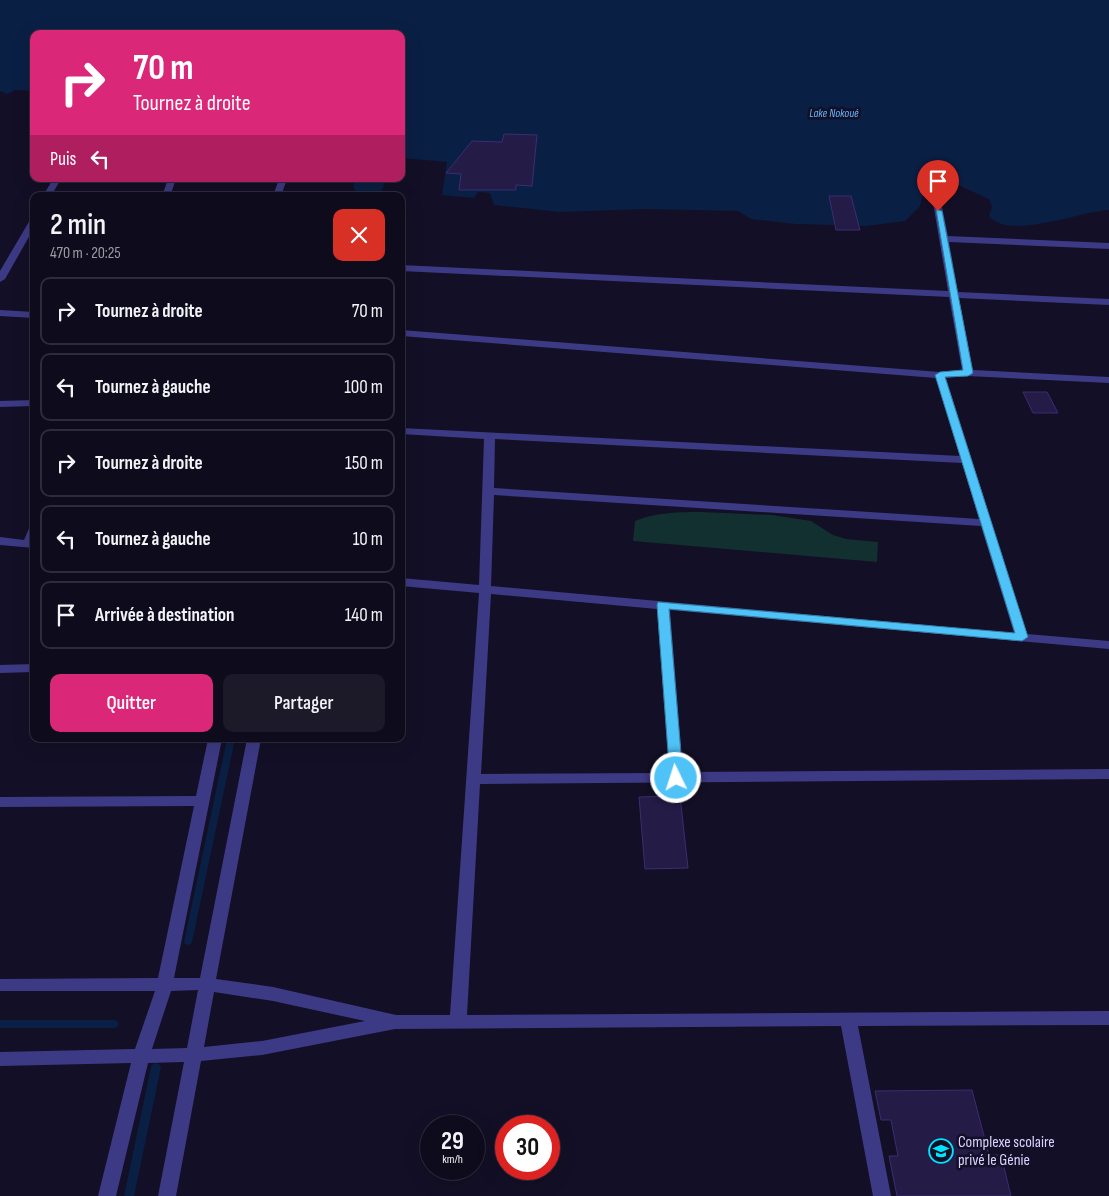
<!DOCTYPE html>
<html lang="fr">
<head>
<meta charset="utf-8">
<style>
	body { margin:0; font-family:"Sofia Sans Condensed",sans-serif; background:#1c1929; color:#f1f3f6; height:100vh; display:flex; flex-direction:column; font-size:19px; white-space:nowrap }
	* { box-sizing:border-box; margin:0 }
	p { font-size:16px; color:#9b9ba3 }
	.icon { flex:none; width:28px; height:28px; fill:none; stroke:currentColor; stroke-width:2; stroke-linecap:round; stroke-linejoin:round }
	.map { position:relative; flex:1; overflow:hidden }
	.panel { position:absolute; left:30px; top:192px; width:375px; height:550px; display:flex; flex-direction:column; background:#0e0b1c; border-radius:10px; box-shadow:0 5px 20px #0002,0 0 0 1px #2e2b3b }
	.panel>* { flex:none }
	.banner { position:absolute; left:30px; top:30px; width:375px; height:152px; border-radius:10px; box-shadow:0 5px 20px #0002,0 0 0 1px #2e2b3b; background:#db2777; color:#fff; overflow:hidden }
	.speed { position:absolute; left:420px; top:1115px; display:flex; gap:10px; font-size:25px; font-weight:700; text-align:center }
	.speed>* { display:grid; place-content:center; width:65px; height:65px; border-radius:50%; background:#0e0b1c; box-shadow:0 5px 20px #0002,0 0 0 1px #2e2b3b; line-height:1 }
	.speed small { font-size:12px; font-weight:400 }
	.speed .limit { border:8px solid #d22; background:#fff; color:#111 }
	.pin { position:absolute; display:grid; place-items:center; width:42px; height:42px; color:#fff; margin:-51px -21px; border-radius:50% 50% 50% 0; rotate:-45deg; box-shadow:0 0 5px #0007 }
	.pin .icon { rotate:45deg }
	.me { position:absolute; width:55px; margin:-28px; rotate:356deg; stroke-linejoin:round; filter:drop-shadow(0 0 4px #0008) }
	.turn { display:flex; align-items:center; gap:18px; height:105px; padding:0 20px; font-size:22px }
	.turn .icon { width:65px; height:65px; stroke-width:2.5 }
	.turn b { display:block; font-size:35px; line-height:42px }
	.then { display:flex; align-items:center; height:48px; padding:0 20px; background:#0003; gap:10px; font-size:19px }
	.round { display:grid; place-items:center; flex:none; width:52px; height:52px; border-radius:10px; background:#1c1929 }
	.overview { display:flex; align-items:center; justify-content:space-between; height:85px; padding:0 20px }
	h1 { font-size:30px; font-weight:600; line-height:38px }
	.action { display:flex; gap:10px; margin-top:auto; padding:10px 20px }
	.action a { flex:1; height:58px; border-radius:10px; background:#db2777; color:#fff; font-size:20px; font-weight:600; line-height:58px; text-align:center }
	.action a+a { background:#1c1929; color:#f1f3f6 }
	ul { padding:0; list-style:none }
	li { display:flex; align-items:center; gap:15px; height:68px; margin:0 10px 8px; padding:0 10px; border:2px solid #2e2b3b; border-radius:10px }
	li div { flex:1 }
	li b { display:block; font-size:19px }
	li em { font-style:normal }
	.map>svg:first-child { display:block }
</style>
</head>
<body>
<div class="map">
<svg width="1109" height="1196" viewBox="0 0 1109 1196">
	<rect width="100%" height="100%" fill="#130f26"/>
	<!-- green -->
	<path fill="#12302f" d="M701,512L772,515L811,521L833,535L846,539L878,542L877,562L633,541L635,521C657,512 678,512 701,512Z"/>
	<!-- water -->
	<path fill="#0a1f44" d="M0,0H1109V210C1081,211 1009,241 989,216L992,207L989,199L958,185L934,182L928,183L925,186L920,206L905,221L867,226L796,224L751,219L738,211L643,209L560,212L494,205L490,193L478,192L474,198L442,195L447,162L401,158V34H34V91L15,90L7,94L0,91Z
		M356,179H386L380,196H359L353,187Z"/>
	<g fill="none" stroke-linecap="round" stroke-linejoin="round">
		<!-- stream -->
		<path fill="#0a1f44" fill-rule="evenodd" d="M227,739H235L192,942L191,944L188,945L185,944L184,942Z
			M0,1020H114L117,1021L119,1024L117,1027L114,1028H0Z
			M156,1063L159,1064L161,1067L134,1196H124L151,1067L153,1064Z"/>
	</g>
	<!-- building -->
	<path fill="#241b47" stroke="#3b2d73" d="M504,134L537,135L532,186L516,185V190H459L461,174L446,173L472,141L502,142Z
		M829,196H851L860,230H836Z
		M1023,392H1047L1058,413H1033Z
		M680,796L688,868L645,869L639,797Z
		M972,1090L989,1155H1001L1011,1196H897L889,1156H898L891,1120H881L875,1091Z"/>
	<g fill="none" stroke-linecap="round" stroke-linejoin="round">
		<!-- minor -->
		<path fill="#3d3a85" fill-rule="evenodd" d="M53,179H61L51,196H43Z
			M168,179H176L170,196H162Z
			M279,179H287L281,196H273Z
			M936,194L940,197L948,236L1109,243V249L949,242L958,292L1109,299V305L959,298L973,370L1109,377V383L968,376L946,378L1027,634L1109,641V649L670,610L683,772L1109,769V779L480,784L467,1015L1109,1011V1025L858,1026L891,1196H873L841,1026L395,1029L262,1055L201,1061L176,1196H158L184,1062L148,1063L116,1196H98L131,1063L0,1066V1052L135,1049L155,991H0V979L158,978L194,806L0,807V797L196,796L208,739H222L174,978H200L247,739H261L216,979L273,987L396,1015H450L479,593L401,586V578L479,585L484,439L401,434V428L960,456L936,378L401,336V330L940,372L962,370L949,297L401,271V265L948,291L932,197ZM495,439L962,463L979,519L494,488ZM494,495L981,526L1014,633L491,586ZM491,594L657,609L669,773L481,774ZM198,990L187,1048L152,1049L171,991ZM214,992L273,1001L365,1021L262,1041L204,1047Z
			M34,217V228L5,279L0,282V271L30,220Z
			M0,310L34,312V318L0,316Z
			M34,400V406L0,407V401Z
			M30,526H34V548L0,545V537L24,540Z
			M34,664V672L0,673V665Z"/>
	</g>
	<!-- route -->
	<path fill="#4fc3f7" stroke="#337fa1" d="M936,209L942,211L973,373L968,376L945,377L1028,637L1022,641L669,609L683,778L681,781H672L670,778L657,605L658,602L1015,633L935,375L940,372L963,370Z"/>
	<!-- icons -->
	<defs>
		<g id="school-ring" transform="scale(1.25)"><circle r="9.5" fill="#130f26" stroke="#00e5ff" stroke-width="1.5"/><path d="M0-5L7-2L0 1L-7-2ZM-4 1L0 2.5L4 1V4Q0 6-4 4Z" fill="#00e5ff"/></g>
	</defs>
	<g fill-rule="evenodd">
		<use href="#school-ring" x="941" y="1151"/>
	</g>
	<g text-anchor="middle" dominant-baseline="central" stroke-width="5" stroke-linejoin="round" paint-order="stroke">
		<!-- far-water labels -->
		<g font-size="12" font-style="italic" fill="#62b6ff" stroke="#130f26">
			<text x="834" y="113">Lake Nokoué</text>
		</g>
		<!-- near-poi labels -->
		<g font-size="16" fill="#d9d4ff" stroke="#130f26" text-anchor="start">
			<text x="958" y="1142">Complexe scolaire<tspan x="958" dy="18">privé le Génie</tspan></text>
		</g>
	</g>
</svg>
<div class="speed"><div>29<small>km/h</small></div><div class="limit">30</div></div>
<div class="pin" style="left:938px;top:211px;background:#d93025"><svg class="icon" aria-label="arrive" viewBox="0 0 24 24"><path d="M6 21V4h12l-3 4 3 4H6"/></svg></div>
<svg class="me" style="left:676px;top:778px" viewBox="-20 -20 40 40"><circle r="17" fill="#4fc3f7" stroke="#fff" stroke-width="3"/><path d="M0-11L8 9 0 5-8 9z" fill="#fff"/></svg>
<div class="banner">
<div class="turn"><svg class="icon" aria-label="right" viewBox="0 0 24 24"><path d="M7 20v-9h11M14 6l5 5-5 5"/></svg><div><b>70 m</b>Tournez à droite</div></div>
<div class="then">Puis<svg class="icon" aria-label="left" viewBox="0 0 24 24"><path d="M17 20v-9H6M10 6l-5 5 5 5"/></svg></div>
</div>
<section class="panel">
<div class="overview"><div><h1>2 min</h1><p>470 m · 20:25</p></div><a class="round" style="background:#d93025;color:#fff"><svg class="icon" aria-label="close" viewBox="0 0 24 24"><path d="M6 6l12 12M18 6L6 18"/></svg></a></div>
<ul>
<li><svg class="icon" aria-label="right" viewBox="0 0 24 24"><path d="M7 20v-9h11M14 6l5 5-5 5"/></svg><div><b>Tournez à droite</b></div><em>70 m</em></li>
<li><svg class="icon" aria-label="left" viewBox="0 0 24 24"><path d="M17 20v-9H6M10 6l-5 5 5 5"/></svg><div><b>Tournez à gauche</b></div><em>100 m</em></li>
<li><svg class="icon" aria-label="right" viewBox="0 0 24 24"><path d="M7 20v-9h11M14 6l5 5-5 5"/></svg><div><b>Tournez à droite</b></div><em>150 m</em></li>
<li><svg class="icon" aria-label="left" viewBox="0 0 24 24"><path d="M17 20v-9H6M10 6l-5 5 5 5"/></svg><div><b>Tournez à gauche</b></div><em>10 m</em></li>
<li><svg class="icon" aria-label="arrive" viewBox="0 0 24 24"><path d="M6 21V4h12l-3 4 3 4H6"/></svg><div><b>Arrivée à destination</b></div><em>140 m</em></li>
</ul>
<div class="action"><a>Quitter</a><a>Partager</a></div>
</section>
</div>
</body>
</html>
